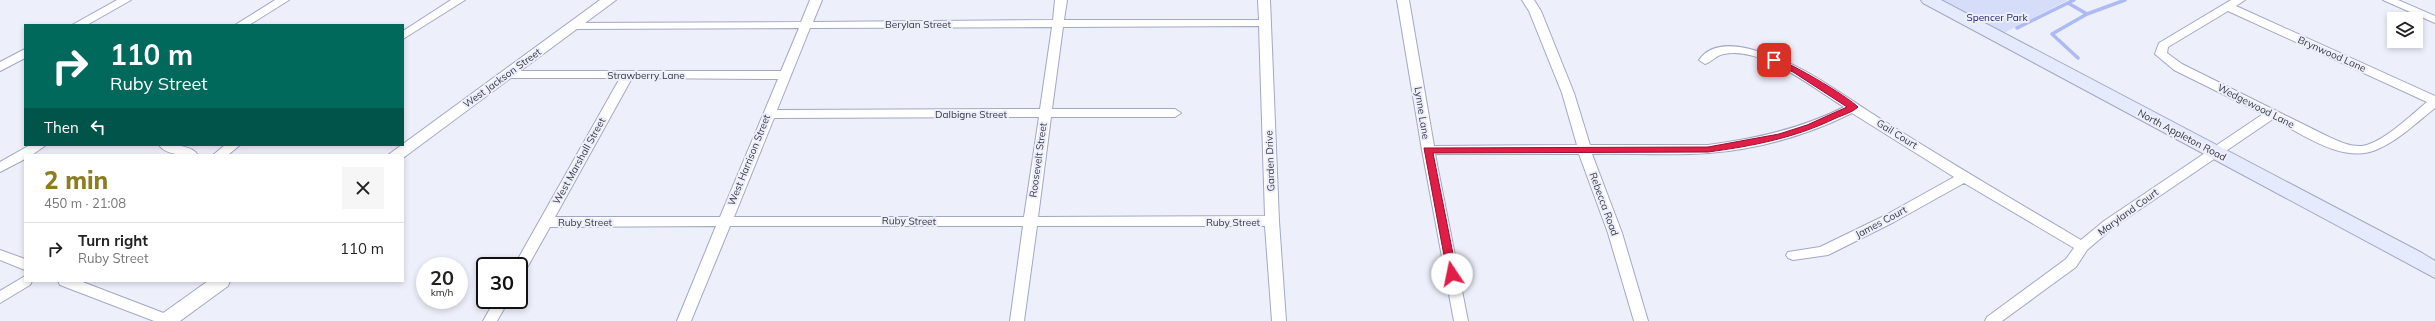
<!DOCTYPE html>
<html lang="en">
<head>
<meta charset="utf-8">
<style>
	body { margin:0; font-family:Mulish,sans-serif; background:#f6f6f6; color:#222; height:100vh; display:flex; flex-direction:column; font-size:15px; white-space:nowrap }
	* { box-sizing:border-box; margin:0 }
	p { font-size:13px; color:#767676 }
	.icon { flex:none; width:22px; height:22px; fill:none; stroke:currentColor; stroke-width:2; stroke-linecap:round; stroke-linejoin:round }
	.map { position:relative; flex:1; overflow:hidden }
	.details { position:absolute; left:24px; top:154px; width:380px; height:128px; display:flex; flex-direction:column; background:#fff; border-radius:0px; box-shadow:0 2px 6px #0003 }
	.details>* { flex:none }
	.banner { position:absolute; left:24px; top:24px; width:380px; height:122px; border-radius:0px; box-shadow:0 2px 6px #0003; background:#00695c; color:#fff; overflow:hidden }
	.controls { position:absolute; left:2387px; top:12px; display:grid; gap:8px }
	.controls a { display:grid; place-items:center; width:36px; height:36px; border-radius:0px; background:#fff; box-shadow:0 2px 6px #0003; font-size:20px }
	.speed { position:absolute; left:416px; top:257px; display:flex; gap:8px; font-size:20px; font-weight:700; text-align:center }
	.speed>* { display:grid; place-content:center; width:52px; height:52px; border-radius:50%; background:#fff; box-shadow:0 2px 6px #0003; line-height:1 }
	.speed small { font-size:10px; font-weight:400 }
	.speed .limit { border:2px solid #111; border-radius:6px; background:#fff; color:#111 }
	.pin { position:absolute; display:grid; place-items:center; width:34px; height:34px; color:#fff; margin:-17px; border-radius:8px; box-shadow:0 2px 6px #0006 }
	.me { position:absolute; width:44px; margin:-22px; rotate:349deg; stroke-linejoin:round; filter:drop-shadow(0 0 3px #0008) }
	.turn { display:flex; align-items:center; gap:14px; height:84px; padding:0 20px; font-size:18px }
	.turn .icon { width:52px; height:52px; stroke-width:2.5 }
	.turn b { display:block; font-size:28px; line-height:34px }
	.then { display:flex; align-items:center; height:38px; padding:0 20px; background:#0003; gap:8px; font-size:15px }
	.round { display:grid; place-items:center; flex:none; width:42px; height:42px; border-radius:0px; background:#f6f6f6 }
	.overview { display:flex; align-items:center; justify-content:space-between; height:68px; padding:0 20px }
	h1 { font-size:24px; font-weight:800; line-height:30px; color:#8c7d23 }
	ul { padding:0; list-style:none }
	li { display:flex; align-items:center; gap:12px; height:52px; padding:0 20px; border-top:1px solid #e0e0e0 }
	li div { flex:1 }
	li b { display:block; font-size:15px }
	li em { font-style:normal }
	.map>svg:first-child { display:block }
</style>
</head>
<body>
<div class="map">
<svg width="2435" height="321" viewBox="0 0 2435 321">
	<rect width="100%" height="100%" fill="#edeffb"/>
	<!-- green -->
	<path fill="#d6ddf8" d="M1929,0H2068L1998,36Z"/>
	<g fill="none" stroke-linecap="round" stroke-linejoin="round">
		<!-- stream -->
		<path stroke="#aebaf4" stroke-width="3.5" d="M2068,3L2087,14
			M2017,28L2074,0
			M2078,58L2052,34L2087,14L2125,0"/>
		<!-- minor casing -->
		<g stroke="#a2a8c4" stroke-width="2">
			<path id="minor" d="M117,0H131L87,25H72Z
				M275,0H289L249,25H235Z
				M451,0H465L403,39V31Z
				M810,0H822L813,22L1053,20L1055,0H1067L1064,20H1259L1258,0H1270L1279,221L1286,321H1272L1265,226H1037L1024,321H1010L1023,226H730L691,321H677L716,226L550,227L524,273L519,274V266H514L620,78H507L503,77L501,74L503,71H781L799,28L572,29L566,26L572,23L801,22ZM1259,26L1265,216L1038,217L1051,117H1175L1181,113L1175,109H1052L1063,27ZM1052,27L1040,109L777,110L810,28ZM632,78L778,79L720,217H555ZM1039,117L1024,217H734L774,118Z
				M1397,0H1409L1434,146L1577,145L1562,93L1529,11L1522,0H1534L1541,11L1574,93L1590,145H1708C1755,139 1801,129 1844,107C1813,88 1762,46 1724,54C1716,55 1712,62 1705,64L1699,60C1714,38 1748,47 1769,55C1809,68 1848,99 1884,121C1949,162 2015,201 2081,240L2104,221L2263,114L2174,70L2155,54L2159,43L2231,0H2245L2236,6L2435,96V108C2417,122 2399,140 2378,149C2343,165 2303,134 2273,119L2114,227L2087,250L2076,267L2002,321H1985L1987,317L2066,259L2074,248L1964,183L1894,222L1828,255L1793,260L1788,258L1786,255L1788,252L1820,247L1884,216L1954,177L1852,113C1808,135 1758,149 1709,153C1671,156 1631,153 1592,154L1622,233L1648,321H1634L1608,233L1579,154H1435L1468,321H1454L1422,150ZM2228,11L2427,102C2411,115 2383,143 2362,146C2350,147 2338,141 2327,136L2182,64L2167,53L2168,47Z
				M2383,0H2398L2435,16V23Z
				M25,49V58L0,71V62Z
				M30,145H46L32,155H25V159L0,172V162Z
				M159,145C170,145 191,144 198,155C187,155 166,156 159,145Z
				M225,145H240L228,155H213Z
				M0,250L25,259V270L0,260Z
				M25,276V281H32L30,285L0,303V291Z
				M58,281H80L174,317L176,321H154L60,285Z
				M495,300H509L497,321H483Z"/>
		</g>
		<!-- tertiary casing -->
		<g stroke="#a2a8c4" stroke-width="2">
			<path id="tertiary" d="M600,0H616L403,158V155H388Z
				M208,281H230L228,286L180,321H156L159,316Z"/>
		</g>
		<!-- secondary casing -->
		<g stroke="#a2a8c4" stroke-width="2">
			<path id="secondary" d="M1921,0H1941L2422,253L2435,261V278L1923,3Z"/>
		</g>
		<!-- minor -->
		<use href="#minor" fill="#fff" fill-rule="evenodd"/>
		<!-- tertiary -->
		<use href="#tertiary" fill="#fff" fill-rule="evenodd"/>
		<!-- secondary -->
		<use href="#secondary" fill="#e6eafd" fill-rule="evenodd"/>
	</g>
	<!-- route -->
	<path fill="#e11d48" stroke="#92132f" d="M1771,58C1781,56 1850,98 1858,107C1853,112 1843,115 1836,118C1795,138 1753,146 1708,152L1433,153L1457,274L1455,277H1448L1424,148L1708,147L1779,134L1807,125L1847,107L1793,72L1771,62Z"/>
	<g text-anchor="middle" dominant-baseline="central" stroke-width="4" stroke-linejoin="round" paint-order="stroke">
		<!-- park labels -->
		<g font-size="10" fill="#1d1b6b" stroke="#edeffb">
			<text x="1997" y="17">Spencer Park</text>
		</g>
		<!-- street labels -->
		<g font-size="10" fill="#363844" stroke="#edeffb">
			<text x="918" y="24">Berylan Street</text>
			<text transform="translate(2332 54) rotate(24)">Brynwood Lane</text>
			<text x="646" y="75">Strawberry Lane</text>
			<text transform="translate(502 78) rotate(-36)">West Jackson Street</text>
			<text transform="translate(2256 106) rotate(27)">Wedgewood Lane</text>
			<text transform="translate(1422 113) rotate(81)">Lynne Lane</text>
			<text x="971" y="114">Dalbigne Street</text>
			<text transform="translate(1897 134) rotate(32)">Gail Court</text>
			<text transform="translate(2182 135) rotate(28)">North Appleton Road</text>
			<text transform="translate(749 160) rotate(-68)">West Harrison Street</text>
			<text transform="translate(1038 160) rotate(-82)">Roosevelt Street</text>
			<text transform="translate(579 161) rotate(-61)">West Marshall Street</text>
			<text transform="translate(1270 161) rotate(-92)">Garden Drive</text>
			<text transform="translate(1604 204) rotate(70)">Rebecca Road</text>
			<text transform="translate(2128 212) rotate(-36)">Maryland Court</text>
			<text transform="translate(909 221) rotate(1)">Ruby Street</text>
			<text x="585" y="222">Ruby Street</text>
			<text x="1233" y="222">Ruby Street</text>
			<text transform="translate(1881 222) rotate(-28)">James Court</text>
		</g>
	</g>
</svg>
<div class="controls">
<a><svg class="icon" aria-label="layers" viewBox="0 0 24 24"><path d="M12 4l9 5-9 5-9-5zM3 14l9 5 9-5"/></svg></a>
</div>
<div class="speed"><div>20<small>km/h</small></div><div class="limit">30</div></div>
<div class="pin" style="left:1774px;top:60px;background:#d93025"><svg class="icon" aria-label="arrive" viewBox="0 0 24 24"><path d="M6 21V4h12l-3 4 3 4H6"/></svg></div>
<svg class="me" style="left:1452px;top:274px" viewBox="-20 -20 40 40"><circle r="19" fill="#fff"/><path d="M0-13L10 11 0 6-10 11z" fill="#e11d48"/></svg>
<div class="banner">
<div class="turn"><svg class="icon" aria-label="right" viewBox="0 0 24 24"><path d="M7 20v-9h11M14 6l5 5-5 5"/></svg><div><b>110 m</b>Ruby Street</div></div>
<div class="then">Then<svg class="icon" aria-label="left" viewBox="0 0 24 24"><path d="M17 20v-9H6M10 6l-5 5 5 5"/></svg></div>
</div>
<section class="details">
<div class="overview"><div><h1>2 min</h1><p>450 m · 21:08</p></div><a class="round"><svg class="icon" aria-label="close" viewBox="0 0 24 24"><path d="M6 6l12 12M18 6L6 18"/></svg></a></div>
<ul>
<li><svg class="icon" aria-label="right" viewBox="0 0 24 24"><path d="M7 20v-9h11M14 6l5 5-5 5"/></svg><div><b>Turn right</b><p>Ruby Street</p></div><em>110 m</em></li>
</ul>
</section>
</div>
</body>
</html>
